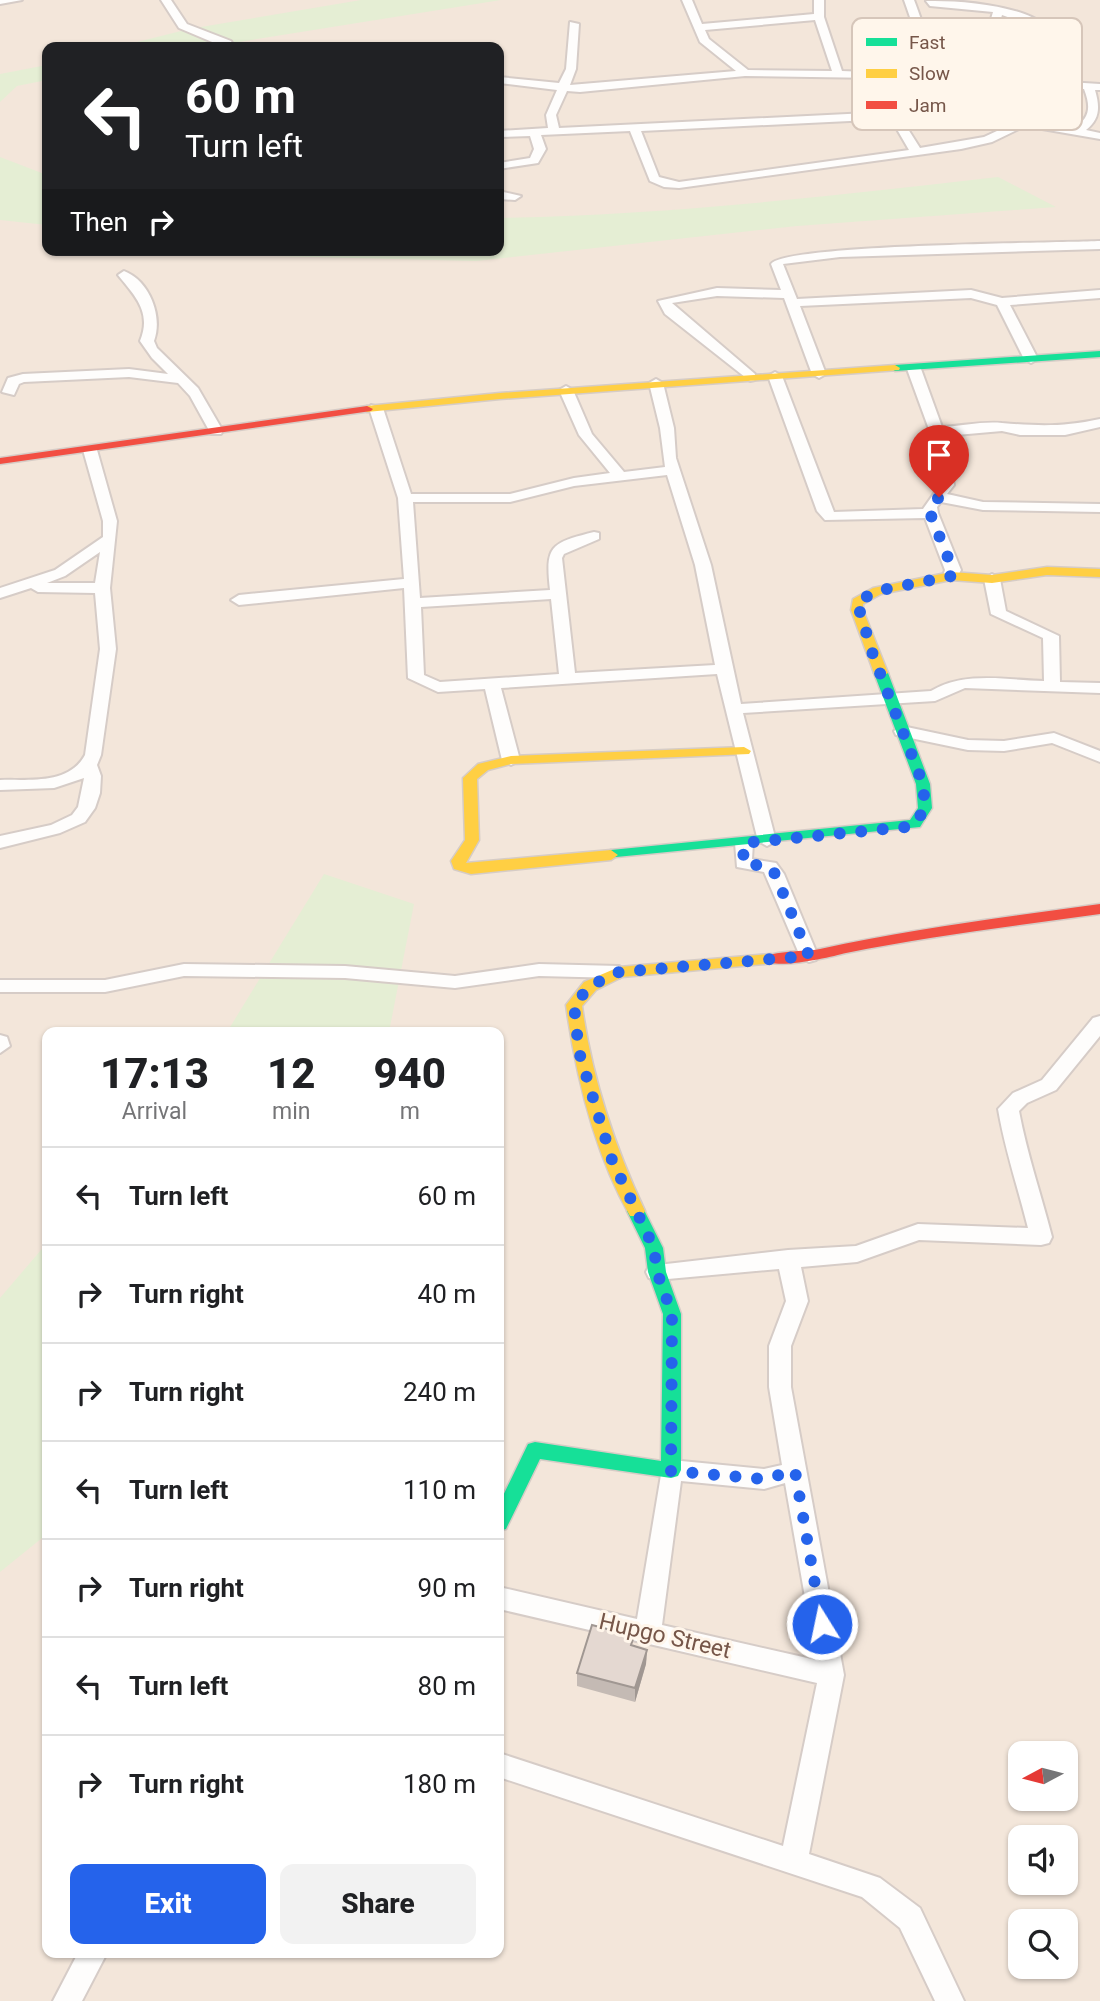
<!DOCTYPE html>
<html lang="en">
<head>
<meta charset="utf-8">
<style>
	body { margin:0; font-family:Roboto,sans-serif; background:#f2f2f2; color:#202124; height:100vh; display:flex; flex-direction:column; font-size:26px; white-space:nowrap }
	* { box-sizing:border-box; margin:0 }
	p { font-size:23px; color:#757577 }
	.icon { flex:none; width:38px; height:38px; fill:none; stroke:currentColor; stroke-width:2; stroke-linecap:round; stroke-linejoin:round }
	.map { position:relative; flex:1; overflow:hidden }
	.details { position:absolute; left:42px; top:1027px; width:462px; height:931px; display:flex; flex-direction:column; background:#fff; border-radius:14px; box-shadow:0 2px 5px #0004 }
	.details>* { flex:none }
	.guide { position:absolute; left:42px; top:42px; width:462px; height:214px; border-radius:14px; box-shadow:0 2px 5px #0004; background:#202124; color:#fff; overflow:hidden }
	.needle { width:46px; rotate:263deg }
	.fabs { position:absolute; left:1008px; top:1741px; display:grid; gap:14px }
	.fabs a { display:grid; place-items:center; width:70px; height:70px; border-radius:14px; background:#fff; box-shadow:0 2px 5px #0004; font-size:35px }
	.pin { position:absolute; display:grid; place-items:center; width:60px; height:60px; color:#fff; margin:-72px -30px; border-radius:50% 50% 50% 0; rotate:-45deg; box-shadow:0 0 7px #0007 }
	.pin .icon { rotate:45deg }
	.me { position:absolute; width:77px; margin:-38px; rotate:350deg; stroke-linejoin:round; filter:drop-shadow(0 0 5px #0008) }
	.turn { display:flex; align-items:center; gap:24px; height:147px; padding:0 28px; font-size:32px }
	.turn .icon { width:91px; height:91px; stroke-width:2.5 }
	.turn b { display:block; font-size:49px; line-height:60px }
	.then { display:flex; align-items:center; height:66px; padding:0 28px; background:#0003; gap:14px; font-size:26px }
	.eta { display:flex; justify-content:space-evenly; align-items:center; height:119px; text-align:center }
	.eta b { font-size:42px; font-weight:800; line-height:49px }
	.action { display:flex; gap:14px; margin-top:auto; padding:14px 28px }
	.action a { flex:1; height:80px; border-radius:14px; background:#2563eb; color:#fff; font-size:28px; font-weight:800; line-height:80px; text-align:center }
	.action a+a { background:#f2f2f2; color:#202124 }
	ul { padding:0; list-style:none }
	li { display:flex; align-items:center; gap:21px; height:98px; padding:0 28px; border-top:2px solid #e0e0e0 }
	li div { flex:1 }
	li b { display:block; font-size:26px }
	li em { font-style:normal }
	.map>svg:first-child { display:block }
</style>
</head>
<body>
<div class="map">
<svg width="1100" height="2001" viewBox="0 0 1100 2001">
	<rect width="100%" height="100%" fill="#f7f1ea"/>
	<!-- residential -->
	<path fill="#f3e6da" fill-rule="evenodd" d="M0,0H1100V2001H0ZM47,47H499V250H47ZM47,1032H499V1953H47ZM1020,1754H1066V1799H1020ZM1020,1838H1066V1883H1020ZM1020,1922H1066V1967H1020Z"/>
	<!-- green -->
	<path fill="#e5eed4" d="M361,0H501L208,47H117L189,29Z
		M47,65V80L17,86L0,102V74Z
		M0,157L47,175V225L0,220Z
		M998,177L1056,207L797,226L476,261L273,256L236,250H499V218C667,215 832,196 998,177Z
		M324,874L414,904L389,1032H227Z
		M47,1243V1534L0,1572V1298Z"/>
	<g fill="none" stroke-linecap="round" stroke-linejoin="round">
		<!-- street casing -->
		<g stroke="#d6ccc7" stroke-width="4">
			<path id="street" d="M0,0H22L0,4Z
				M161,0H171L187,24L231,41L234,47H224L179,28Z
				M682,0H692L702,24L814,14V0H824V17L842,71L966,76C920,63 919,41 904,0H914C929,39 929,58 973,72L971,77H974L993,12L930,6L926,1C959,0 1020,5 1045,25L1052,81L1100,84V90H1095C1100,107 1100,119 1086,130L1100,133V139L1025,126L992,142L961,149L679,188L664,187L650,181L630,131L541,135L546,149L538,163L499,169V163L530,158L534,149L530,136L499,137V131L548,128L546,115L557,90L499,83V77L559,83L566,69L570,22L579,24L576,69L570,85L736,71L700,42ZM1002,15L1035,27L1041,81L984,77ZM815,20L832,71L748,70L709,39L705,30ZM745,76L877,78L887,95L888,112L559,128L556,115L567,91L580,92ZM888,79L1084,89C1091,107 1090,118 1074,128C1015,118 959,109 899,112L897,95ZM942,116L1012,124L984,137L920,148L901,118ZM891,119L909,150L679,182L659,177L641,131Z
				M499,191L521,196L515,200L499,199Z
				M1100,241V249L840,257L783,264L797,299L971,290L1002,298L1100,290V298L1010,305L1038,359L1031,363L1024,359L997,305L971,298L800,306L826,374L819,378L812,374L784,298L717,296L672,303L755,374V380L750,381L665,314L658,301L717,288L781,290L771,264C784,244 1058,243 1100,241Z
				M124,271C150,281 163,317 154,341L157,348L198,388L223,431L221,434H211L190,396L178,383L129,377L24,382L19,384L14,395L2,392L8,378L23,374L129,369L168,374L152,358L140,341C152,312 135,296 118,275Z
				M909,366L921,369L942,427C962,426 983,421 1002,423C1039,426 1063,427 1100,419V427L1065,435H1020L1002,431L945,436L954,485L947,494L983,502L1100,504V512L983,510L941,502L937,507L938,513L961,570L956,579L951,581L943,576L945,570L925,518L825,520L817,511L768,376L775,372L782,376L834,512L923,509L940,485L930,432L907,369Z
				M656,379L663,383L674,428L676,458L711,565L741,704L931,691C965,671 1006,680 1044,681L1043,638L991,614L984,579L992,574L1000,579L1006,611L1059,636L1060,682L1100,683V693L965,688L935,701L743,713L776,841L767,846L758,841L717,674L501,688L520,760L511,765L502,760L485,689L438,692L408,678L404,588L239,605L231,600L239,595L404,579L398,498L369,408L371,405L383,408L411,494H510L574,478L610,473L579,435L559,390L566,386L573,390L592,434L624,472L665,467L660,428L649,383ZM667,475L695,565L715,665L575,673L562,558L564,554L599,539V533L594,532C550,543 545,546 550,590L420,598L413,502H510L574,486ZM551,599L559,674L440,682L424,675L421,607Z
				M90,446L97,450L117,521L110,588L116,649L101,755L97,765L101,776L100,793L95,808L85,822L60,833L0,848V836L51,825L72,815L78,807L84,778L54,788L0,790V780C29,779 69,785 85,755L100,649L95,593L38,592L31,588L0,598V588L55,570L103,537V521L83,450ZM100,552L95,583H47L65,576Z
				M902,726L968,740L1004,741L1054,733L1100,751V762L1052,743L1004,751L968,750L896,735L894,731Z
				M744,838L753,843L752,859L776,863L784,874L818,956L816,960L809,962L800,956L764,872L737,867L735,843Z
				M184,964L345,966L455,976L539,964L619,966L628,972L619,978L539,976L455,988L345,978L184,976L105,992H0V980H105Z
				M1100,1016V1036L1056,1090L1027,1103L1019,1111C1027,1154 1041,1194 1052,1237L1049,1243L1041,1245L919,1240L857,1262L801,1267L808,1301L791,1346V1387L844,1675L809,1854L880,1878L920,1908L964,2001H935L900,1928L862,1897L499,1777V1753L783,1846L817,1683L499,1609V1587L637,1619L663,1463L671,1460L764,1469L782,1465L769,1387V1346L786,1301L779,1269L657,1280L649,1278L646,1272L649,1266L788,1250L856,1246L918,1224L1028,1228C1018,1188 1005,1150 998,1109L1013,1093L1042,1080L1093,1018ZM681,1481L764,1489L785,1483L816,1660L662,1625Z
				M0,1035L7,1037L10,1046L0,1053Z
				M78,1953H107L82,2001H53Z"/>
		</g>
		<!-- fast casing -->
		<g stroke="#d6ccc6" stroke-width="3">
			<path id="fast" d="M1100,351V357L895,371L890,368L895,365Z
				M881,669L888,673L930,784L932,808L920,827L606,858L604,855L606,852L611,850L910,820L918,808L916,784L874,673Z
				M636,1205L642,1206L663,1248L666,1272L681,1314V1470L678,1476L671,1478L540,1459L506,1529L499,1531V1504L528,1444L535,1442L661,1461L663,1314L648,1272L645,1248L627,1211L630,1206Z"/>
		</g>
		<!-- slow casing -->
		<g stroke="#d6ccc6" stroke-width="3">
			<path id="slow" d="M895,365L900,368L899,370L500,399L367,412L361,409L367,406L500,393Z
				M1047,567L1100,569V577L1047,575L992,583L951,580L881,594L863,604V610L888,673L881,677L874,673L851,610L853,599L873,588L951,572L992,575Z
				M744,747L751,751L749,754L511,764L488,770L477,779L479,840L466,863L611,850L618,855L611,860L471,874L454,869L451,861L465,840L463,778L478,764L511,756Z
				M771,954L779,959L776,963L622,977L596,990L582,1006C592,1078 614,1145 645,1211L642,1216H630C594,1152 576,1077 566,1005L584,982L619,967Z"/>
		</g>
		<!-- jam casing -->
		<g stroke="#d6ccc6" stroke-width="3">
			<path id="jam" d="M367,406L373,409L371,411L0,464V458Z
				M1100,904V914C1015,926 930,936 846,953C830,957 774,971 763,959C771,950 806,952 820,949C912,929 1006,917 1100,904Z"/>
		</g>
		<!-- street -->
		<use href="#street" fill="#fefdfc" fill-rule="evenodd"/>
		<!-- fast -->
		<use href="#fast" fill="#16e098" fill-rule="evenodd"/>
		<!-- slow -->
		<use href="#slow" fill="#ffcf43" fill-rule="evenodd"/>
		<!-- jam -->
		<use href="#jam" fill="#f24e42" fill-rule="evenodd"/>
	</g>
	<!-- wall -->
	<path fill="#c4bab4" d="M633,1646L647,1650L646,1664L635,1702L577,1686V1673Z"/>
	<!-- shaded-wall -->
	<path fill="#a09792" d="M647,1650L646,1664L635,1702V1688Z"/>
	<!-- building -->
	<path fill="#e4d8d1" stroke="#a09792" stroke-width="2" d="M592,1625L634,1636L631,1645L647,1650L635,1688L577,1673Z"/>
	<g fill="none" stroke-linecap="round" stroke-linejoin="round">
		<!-- route -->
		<path stroke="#2563eb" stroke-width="12" stroke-dasharray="0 21.6" d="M822,1624L795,1471L764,1479L671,1471L672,1314L657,1272L654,1248L612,1160L579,1052L574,1005L590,986L619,972L809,956L775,874L770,867L743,863L744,843L906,827L915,824L925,808L923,784L873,655L857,602L877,591L951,576L953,570L930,513V507L939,497"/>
	</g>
	<g text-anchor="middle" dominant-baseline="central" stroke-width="6" stroke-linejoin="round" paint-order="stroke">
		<!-- near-street labels -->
		<g font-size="23" fill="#765649" stroke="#fff6eb">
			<text transform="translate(665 1636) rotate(13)">Hupgo Street</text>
		</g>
	</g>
	<!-- legend -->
	<rect x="852" y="18" width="230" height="112" rx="10" fill="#fff6eb" stroke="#d6c6ba" stroke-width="2"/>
	<rect x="866" y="38" width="31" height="8" fill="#16e098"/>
	<rect x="866" y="69" width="31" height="9" fill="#ffcf43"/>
	<rect x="866" y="101" width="31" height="8" fill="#f24e42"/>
	<g font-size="19" fill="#765649">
		<text x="909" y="49">Fast</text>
		<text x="909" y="80">Slow</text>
		<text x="909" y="112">Jam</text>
	</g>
</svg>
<div class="fabs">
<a><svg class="needle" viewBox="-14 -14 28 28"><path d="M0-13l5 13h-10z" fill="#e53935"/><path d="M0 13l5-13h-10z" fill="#757577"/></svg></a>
<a><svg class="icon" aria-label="sound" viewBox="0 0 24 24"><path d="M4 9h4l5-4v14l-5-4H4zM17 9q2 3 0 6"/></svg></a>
<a><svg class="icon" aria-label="search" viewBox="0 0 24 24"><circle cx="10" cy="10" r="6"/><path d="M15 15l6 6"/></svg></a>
</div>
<div class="pin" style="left:939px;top:497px;background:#d93025"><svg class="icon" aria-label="arrive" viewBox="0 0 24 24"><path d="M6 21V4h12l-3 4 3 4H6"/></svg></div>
<svg class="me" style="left:822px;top:1624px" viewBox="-20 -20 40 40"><circle r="17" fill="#2563eb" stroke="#fff" stroke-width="3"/><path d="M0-11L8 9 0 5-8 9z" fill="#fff"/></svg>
<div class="guide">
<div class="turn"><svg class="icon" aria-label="left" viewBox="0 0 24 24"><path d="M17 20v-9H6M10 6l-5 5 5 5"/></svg><div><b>60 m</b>Turn left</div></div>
<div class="then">Then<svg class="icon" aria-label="right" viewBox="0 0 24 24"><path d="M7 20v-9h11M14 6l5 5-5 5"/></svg></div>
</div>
<section class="details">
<div class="eta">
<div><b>17:13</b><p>Arrival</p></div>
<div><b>12</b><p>min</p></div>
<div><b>940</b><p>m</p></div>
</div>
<ul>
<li><svg class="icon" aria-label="left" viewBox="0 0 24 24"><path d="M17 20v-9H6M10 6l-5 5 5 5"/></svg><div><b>Turn left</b></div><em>60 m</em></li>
<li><svg class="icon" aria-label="right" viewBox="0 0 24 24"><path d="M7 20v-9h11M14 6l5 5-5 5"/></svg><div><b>Turn right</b></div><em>40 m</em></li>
<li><svg class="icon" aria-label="right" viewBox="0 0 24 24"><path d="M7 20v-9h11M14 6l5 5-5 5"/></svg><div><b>Turn right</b></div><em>240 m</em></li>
<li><svg class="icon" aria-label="left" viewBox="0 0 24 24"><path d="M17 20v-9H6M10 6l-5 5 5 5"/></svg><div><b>Turn left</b></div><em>110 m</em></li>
<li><svg class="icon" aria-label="right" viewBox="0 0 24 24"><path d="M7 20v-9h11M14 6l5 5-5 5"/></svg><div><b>Turn right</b></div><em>90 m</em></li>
<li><svg class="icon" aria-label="left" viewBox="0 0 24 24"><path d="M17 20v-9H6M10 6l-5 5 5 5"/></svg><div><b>Turn left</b></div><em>80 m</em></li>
<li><svg class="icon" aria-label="right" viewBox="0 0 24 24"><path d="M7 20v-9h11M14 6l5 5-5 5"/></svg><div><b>Turn right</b></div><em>180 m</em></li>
</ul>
<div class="action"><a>Exit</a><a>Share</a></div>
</section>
</div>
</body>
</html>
